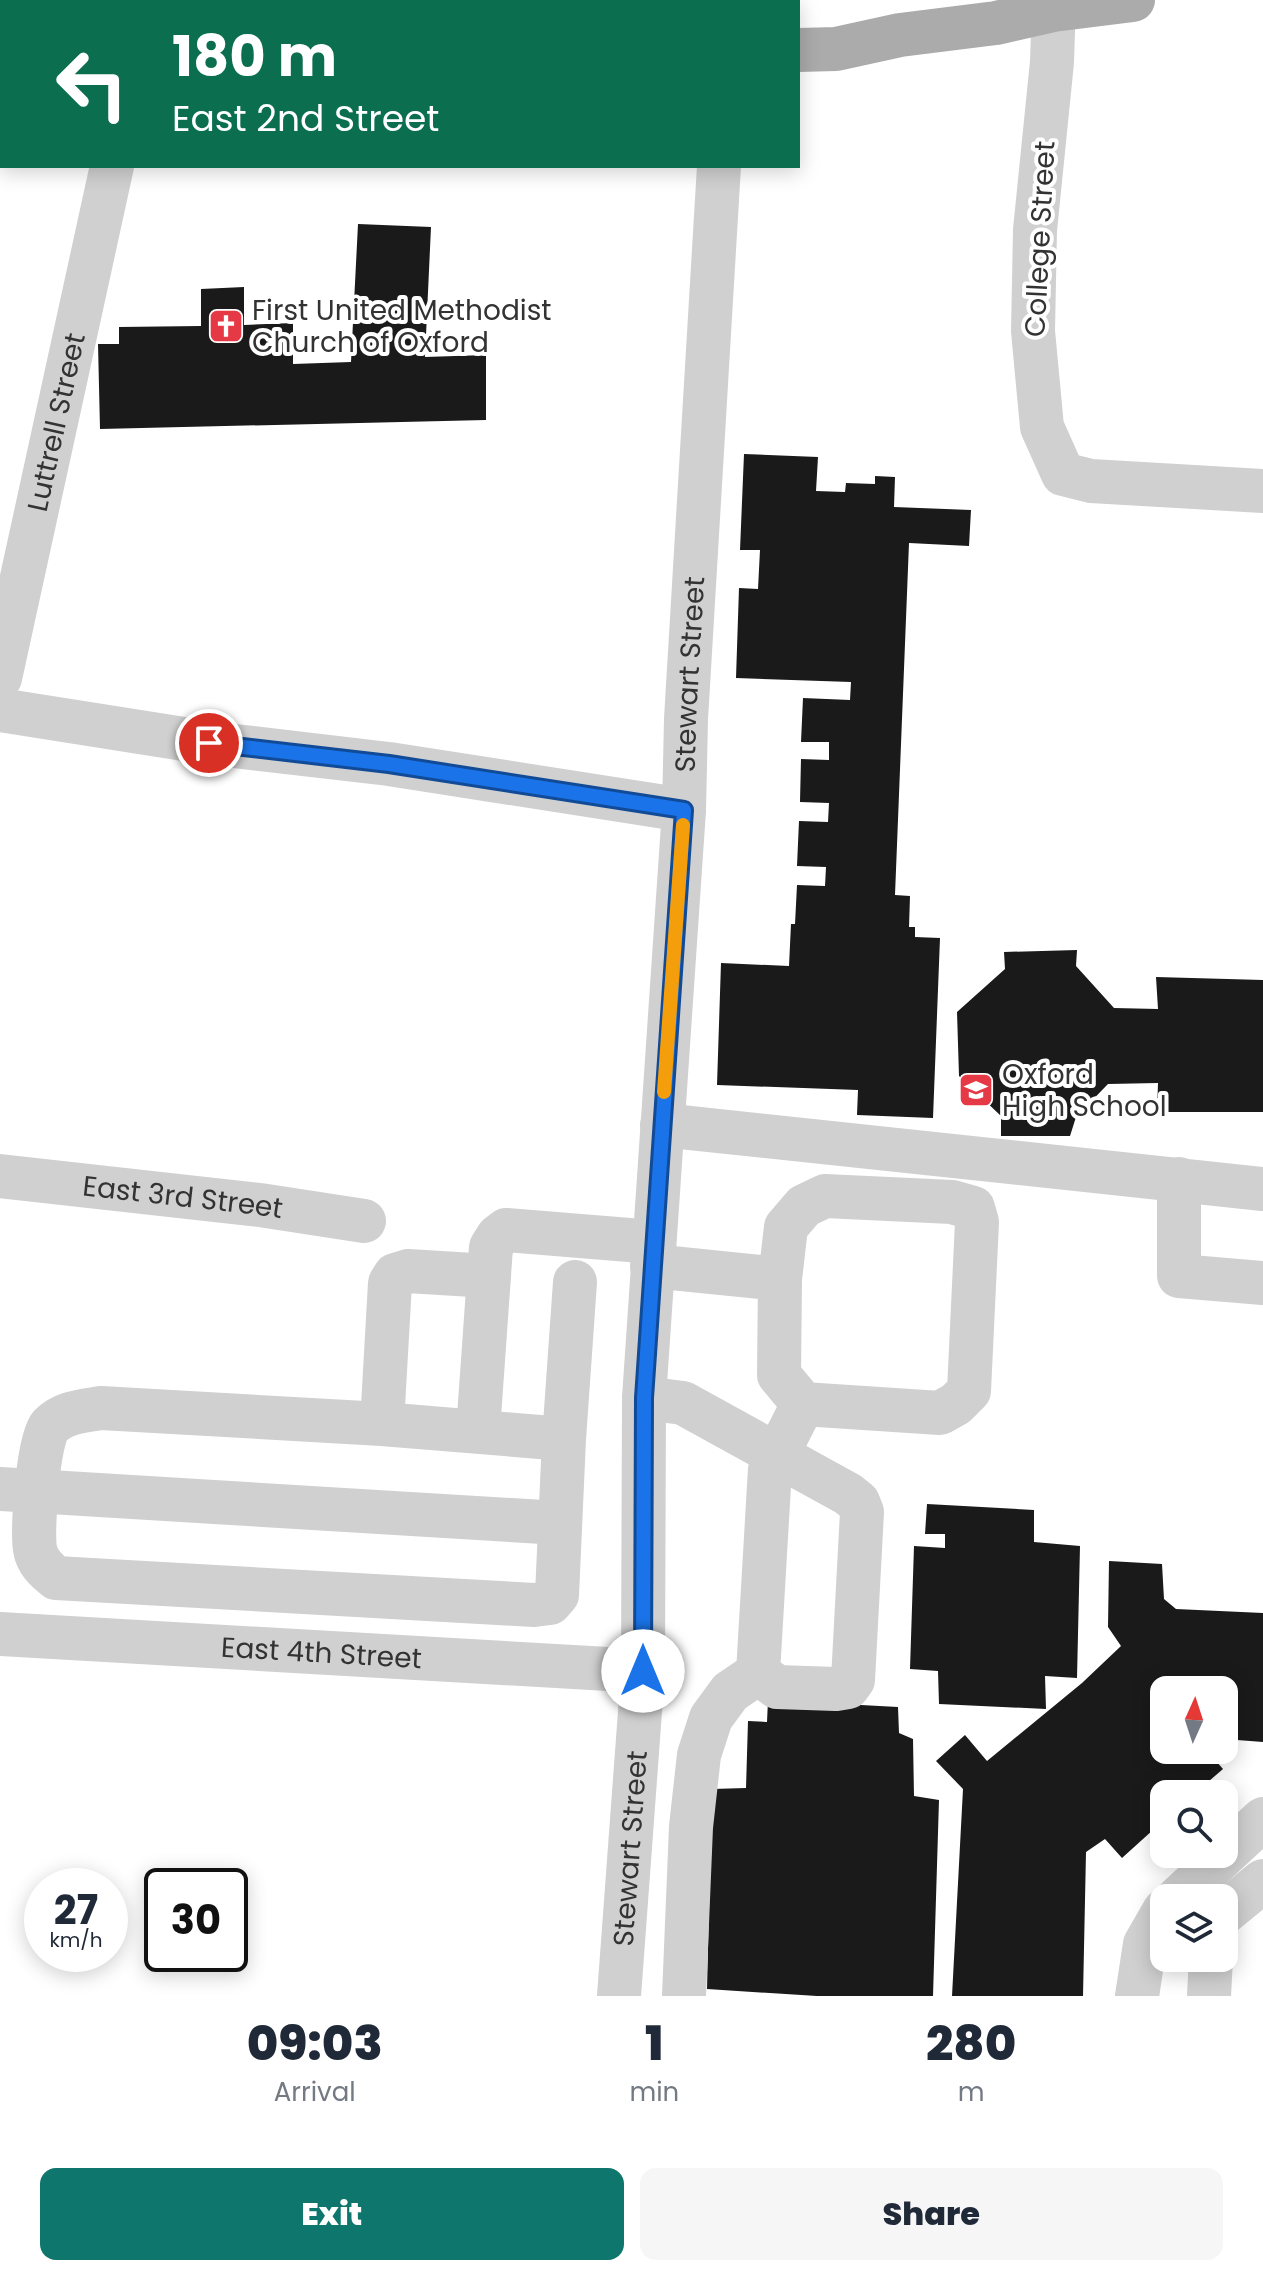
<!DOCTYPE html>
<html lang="en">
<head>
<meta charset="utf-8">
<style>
	body { margin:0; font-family:Poppins,sans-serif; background:#f6f6f7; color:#1f2937; height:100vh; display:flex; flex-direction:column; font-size:30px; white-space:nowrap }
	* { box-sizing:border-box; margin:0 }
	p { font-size:26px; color:#747a83 }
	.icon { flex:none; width:44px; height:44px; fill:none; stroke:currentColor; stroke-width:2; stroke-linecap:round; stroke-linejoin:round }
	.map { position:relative; height:1996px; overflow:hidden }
	.details { display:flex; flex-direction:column; background:#fff; flex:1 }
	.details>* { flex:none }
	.hud { position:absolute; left:0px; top:0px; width:800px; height:168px; box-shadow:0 4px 20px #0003; background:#0b6e4f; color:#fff; overflow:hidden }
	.needle { width:52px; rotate:3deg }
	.fabs { position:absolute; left:1150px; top:1676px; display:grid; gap:16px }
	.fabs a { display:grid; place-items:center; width:88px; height:88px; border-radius:16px; background:#fff; box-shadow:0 4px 20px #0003; font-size:40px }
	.speed { position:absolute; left:24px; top:1868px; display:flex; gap:16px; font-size:40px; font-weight:700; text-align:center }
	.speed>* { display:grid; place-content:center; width:104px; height:104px; border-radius:50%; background:#fff; box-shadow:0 4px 20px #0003; line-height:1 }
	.speed small { font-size:20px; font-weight:400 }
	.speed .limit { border:4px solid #111; border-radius:12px; background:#fff; color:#111 }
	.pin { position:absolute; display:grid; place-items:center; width:68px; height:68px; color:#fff; margin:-34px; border:4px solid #fff; border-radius:50%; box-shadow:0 2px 8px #0007 }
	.me { position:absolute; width:88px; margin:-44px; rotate:0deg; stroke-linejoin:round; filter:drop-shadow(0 0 6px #0008) }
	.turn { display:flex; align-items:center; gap:28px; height:168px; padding:0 40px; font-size:36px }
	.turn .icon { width:104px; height:104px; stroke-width:2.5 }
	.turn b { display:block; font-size:56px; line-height:68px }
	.eta { display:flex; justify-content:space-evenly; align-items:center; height:136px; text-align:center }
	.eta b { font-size:48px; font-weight:800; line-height:56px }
	.action { display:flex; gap:16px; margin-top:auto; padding:16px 40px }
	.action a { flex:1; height:92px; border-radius:16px; background:#0f766e; color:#fff; font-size:32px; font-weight:800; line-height:92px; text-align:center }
	.action a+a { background:#f6f6f7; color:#1f2937 }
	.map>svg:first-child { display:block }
</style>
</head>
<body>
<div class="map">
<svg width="1263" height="1996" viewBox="0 0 1263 1996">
	<rect width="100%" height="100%" fill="#fff"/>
	<!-- building -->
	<path fill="#1a1a1a" d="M358,224L431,227L425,357L486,355V420L100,429L98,344H119V327L201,326V289L244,287V325L293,323V364L351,362Z
		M744,454L818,457L816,491L845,492L846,483L875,484V476L895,477L894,507L971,510L969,546L909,543L895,895L910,896L909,927H915V937L940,938L933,1118L857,1115L858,1090L717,1085L721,963L789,966L791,924H795L797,885L825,886L826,867L797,866L799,821L828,822L829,803L800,802L801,759L829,760V742H801L803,698L850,700L851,682L736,678L739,588L758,589L760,550H740Z
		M1077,950L1076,966L1114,1008L1158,1009L1156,977L1263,980V1112H1157L1158,1083L1108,1084L1076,1117L1070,1136H1001V1116L959,1076L957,1012L1005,969L1004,952Z
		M927,1504L1034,1510V1542L1080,1546L1077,1678L1045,1676L1046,1709L939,1704L938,1671L910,1669L914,1546L945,1548V1534H925Z
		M1109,1561L1162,1564L1164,1599L1176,1609L1263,1613V1742L1224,1739V1690H1164V1750H1213L1209,1753L1223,1769L1194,1794H1164V1820L1122,1858L1105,1839L1086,1852L1083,1996H952L963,1789L936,1761L965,1735L987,1761L1082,1683L1121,1646L1108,1627Z
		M768,1700L898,1707L899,1733L913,1739L914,1796L939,1800L933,1996H817L707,1989L712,1789L746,1788L748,1721L767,1722Z"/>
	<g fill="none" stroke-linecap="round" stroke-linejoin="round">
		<!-- minor -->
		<g stroke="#d0d0d0" stroke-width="44">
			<path d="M454,0V2"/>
			<path d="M1054,0L1052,62L1035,230L1033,331L1042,427L1063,474L1091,481L1263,491"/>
			<path id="s1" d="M0,678L112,166"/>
			<path d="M0,710L209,743L389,764L684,810"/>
			<path d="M662,1125L1263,1189"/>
			<path id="s2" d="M0,1176L260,1205L364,1221"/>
			<path d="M1179,1179V1276L1263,1283"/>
			<path d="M652,1266L780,1279L779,1375L803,1404L940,1413L956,1404L969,1391L977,1222L973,1208L952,1202L825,1196L804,1206L786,1227L780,1279"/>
			<path d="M644,1398L683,1403L848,1494L858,1502L862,1512L853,1680L848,1687L836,1689L777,1687L758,1673L770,1469L803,1404"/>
			<path d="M382,1424L390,1283L395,1275L408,1271L489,1276"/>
			<path d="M478,1431L491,1247L498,1236L506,1230L654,1242"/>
			<path d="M564,1439L382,1424L101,1408C83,1411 63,1412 50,1426C38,1438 32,1530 35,1549C37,1562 46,1570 56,1578L534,1605L550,1603L557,1595L564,1439L575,1282"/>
			<path d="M0,1489L560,1523"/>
			<path id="s3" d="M0,1634L643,1671"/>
			<path d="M1178,1898L1263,1819"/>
			<path d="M1224,1913L1263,1881"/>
			<path id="s4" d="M619,1996L643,1671L644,1398L684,810L686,719L719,166"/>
			<path d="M684,1996L691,1827L699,1755L711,1718L730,1692L758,1673"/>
			<path d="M1137,1996L1145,1944L1164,1911"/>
			<path d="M1209,1996L1211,1958"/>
		</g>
		<!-- major -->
		<path stroke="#ababab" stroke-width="44" d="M798,50L836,49L900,35L996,23L1053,10L1133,0
			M0,135H2"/>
	</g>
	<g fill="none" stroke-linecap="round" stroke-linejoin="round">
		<!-- route casing -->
		<g stroke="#114b97" stroke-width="20">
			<path id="route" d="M209,743L389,764L684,810L644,1398L643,1671"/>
		</g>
		<!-- route -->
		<use href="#route" stroke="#1a73e8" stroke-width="14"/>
		<!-- slow -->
		<path stroke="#f59e0b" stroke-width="14" d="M664,1092L683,825"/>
	</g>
	<!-- icons -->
	<defs>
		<g id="church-square" transform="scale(1.8)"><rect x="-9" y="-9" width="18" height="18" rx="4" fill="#e63946" stroke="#fff"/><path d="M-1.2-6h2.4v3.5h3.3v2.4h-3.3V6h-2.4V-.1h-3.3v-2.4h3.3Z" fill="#fff"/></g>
		<g id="school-square" transform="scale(1.8)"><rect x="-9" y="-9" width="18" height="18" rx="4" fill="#e63946" stroke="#fff"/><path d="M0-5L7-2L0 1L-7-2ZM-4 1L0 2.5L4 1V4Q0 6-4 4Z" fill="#fff"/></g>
	</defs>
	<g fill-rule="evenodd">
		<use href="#church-square" x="226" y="326"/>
		<use href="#school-square" x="976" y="1090"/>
	</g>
	<g text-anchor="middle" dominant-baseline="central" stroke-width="8" stroke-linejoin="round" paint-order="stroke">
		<!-- street labels -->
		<g font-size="28" fill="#333" stroke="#fff">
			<text transform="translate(1040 239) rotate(-87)">College Street</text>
			<text stroke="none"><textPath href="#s1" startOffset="262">Luttrell Street</textPath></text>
			<text stroke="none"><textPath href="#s4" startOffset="1324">Stewart Street</textPath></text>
			<text stroke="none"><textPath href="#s2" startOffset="184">East 3rd Street</textPath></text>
			<text stroke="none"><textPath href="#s3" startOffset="322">East 4th Street</textPath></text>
			<text stroke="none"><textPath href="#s4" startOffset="148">Stewart Street</textPath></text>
		</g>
		<!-- poi labels -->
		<g font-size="28" fill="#333" stroke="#fff" text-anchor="start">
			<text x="252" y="310">First United Methodist<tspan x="252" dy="32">Church of Oxford</tspan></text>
			<text x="1002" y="1074">Oxford<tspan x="1002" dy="32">High School</tspan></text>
		</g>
	</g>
</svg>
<div class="fabs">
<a><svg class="needle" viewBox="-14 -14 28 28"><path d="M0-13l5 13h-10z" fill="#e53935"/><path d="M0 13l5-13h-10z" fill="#747a83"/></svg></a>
<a><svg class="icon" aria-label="search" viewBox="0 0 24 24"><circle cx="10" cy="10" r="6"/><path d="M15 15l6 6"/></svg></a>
<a><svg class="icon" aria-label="layers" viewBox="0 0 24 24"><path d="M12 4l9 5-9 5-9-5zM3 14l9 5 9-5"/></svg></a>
</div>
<div class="speed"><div>27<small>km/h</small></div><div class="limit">30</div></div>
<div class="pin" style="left:209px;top:743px;background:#d93025"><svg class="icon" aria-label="arrive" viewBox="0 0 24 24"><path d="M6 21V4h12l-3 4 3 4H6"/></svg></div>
<svg class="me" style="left:643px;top:1671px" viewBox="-20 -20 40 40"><circle r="19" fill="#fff"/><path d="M0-13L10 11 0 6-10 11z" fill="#1a73e8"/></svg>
<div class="hud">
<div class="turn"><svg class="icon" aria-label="left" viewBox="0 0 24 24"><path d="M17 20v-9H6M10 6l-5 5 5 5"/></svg><div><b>180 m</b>East 2nd Street</div></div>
</div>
</div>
<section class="details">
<div class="eta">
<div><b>09:03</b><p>Arrival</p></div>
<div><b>1</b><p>min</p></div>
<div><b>280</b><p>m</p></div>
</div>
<div class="action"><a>Exit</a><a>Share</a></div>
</section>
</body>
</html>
